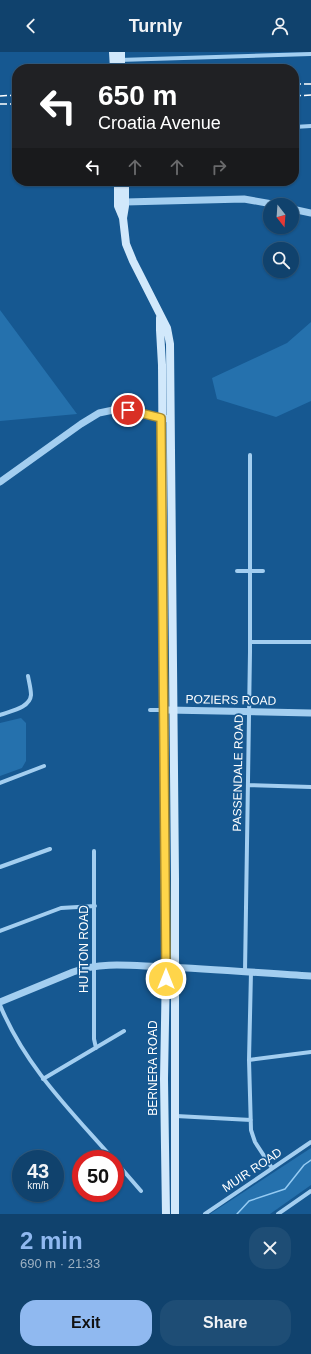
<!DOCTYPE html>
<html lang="en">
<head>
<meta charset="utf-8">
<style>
	body { margin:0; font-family:Helvetica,sans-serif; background:#1e4d75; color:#f1f3f6; height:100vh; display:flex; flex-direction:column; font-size:15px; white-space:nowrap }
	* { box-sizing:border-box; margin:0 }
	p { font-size:13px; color:#9cb0c2 }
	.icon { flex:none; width:22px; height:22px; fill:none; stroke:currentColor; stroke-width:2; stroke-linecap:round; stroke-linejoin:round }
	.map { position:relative; height:1162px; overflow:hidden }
	.panel { display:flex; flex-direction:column; background:#10426d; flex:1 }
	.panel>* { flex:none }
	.guide { position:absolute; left:12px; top:12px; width:287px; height:122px; border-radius:16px; box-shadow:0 1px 3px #0004,0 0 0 1px #305b80; background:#202124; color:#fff; overflow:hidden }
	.needle { width:26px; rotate:163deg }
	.controls { position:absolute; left:263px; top:146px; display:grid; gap:8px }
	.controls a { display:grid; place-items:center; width:36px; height:36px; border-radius:50%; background:#10426d; box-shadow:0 1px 3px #0004,0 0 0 1px #305b80; font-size:20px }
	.speed { position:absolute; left:12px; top:1098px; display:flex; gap:8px; font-size:20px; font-weight:700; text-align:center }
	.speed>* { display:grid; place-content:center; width:52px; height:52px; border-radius:50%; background:#10426d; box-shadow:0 1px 3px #0004,0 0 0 1px #305b80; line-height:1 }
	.speed small { font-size:10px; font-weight:400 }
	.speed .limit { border:6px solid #d22; background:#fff; color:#111 }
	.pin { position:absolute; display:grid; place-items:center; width:34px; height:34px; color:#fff; margin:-17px; border:2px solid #fff; border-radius:50%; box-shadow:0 1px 4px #0007 }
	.me { position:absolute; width:44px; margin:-22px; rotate:0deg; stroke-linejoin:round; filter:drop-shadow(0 0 3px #0008) }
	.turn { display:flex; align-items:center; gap:14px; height:84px; padding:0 20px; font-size:18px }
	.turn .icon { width:52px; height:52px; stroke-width:2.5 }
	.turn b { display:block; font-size:28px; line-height:34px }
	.lanes { display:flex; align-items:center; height:38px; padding:0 20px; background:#0003; justify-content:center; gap:20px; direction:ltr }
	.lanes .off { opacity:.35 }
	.round { display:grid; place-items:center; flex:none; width:42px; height:42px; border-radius:16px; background:#1e4d75 }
	.summary { display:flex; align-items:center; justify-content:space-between; height:68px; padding:0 20px }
	h1 { font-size:24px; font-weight:700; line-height:30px; color:#90b9f0 }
	.primary-button { display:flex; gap:8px; margin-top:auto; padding:8px 20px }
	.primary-button a { flex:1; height:46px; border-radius:16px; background:#90b9f0; color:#111; font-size:16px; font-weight:700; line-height:46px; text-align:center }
	.primary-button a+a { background:#1e4d75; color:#f1f3f6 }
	header { display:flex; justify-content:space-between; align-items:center; height:52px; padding:0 20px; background:#10426d; font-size:18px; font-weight:700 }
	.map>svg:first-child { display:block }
</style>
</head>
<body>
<header><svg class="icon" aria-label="back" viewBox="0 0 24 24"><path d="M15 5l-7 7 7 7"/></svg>Turnly<svg class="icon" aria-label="person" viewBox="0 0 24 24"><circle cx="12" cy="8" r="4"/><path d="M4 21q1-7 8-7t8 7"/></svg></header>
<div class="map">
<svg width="311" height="1162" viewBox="0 0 311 1162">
	<rect width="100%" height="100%" fill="#165891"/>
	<!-- green -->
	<path fill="#2571ad" d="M0,258L77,362L0,369Z
		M311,270V349L276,365L217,347L212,326L287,291Z
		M21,666L26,671V709L22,716L0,724V671Z
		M311,1096V1133L270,1162H210Z"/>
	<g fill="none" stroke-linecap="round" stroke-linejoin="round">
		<!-- stream -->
		<path stroke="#95cbf3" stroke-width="1.5" d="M237,1162L249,1149L285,1137L304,1113L311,1108"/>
		<!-- minor -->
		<path stroke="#a3cef0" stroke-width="4" d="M119,8L311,2
			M294,75L311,74
			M237,519H263
			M250,590H311
			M150,658H164
			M0,663C10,659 30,656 31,643C31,637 29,630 28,624
			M0,731L44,714
			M248,733L311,735
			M94,799V987L96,996
			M0,815L50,797
			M0,879L61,856L95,854
			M245,920L250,600V403
			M251,920L249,1008L251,1078L255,1090L272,1116
			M0,953C25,1014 70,1058 113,1107
			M249,1008L311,1000
			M43,1027L124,979
			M176,1064L251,1068
			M115,1109L141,1139
			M205,1162L311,1090
			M278,1162L311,1139"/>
		<!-- tertiary -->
		<path stroke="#a3cef0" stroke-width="7" d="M125,150L244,147L278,153
			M292,157L311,161
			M0,430L81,372L99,361L118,357L128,358L154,365L170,367
			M168,658L311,661
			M0,950L73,920C103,909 133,914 164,915C213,917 262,921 311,924"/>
		<!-- secondary -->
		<path stroke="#d1e8fb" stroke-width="8" d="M113,0L114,17
			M121,0V17
			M118,129V154L123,166L126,192L133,209L167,276L170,292L175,826V1162
			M123,166L125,154V129
			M160,266V278L162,313L166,915L164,1027L166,1162"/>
		<!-- rail -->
		<path stroke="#fff" stroke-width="1.5" stroke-dasharray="7 3" stroke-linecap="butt" d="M294,32H311
			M0,44L17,43
			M294,44L311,43
			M0,52H17"/>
	</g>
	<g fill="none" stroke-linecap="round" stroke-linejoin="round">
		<!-- route casing -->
		<g stroke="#a68a30" stroke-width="10">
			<path id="route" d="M128,358L161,366L166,927"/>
		</g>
		<!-- route -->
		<use href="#route" stroke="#ffd54a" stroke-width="7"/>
	</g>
	<g text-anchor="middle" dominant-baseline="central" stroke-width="3.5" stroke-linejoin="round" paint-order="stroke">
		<!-- street labels -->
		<g font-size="12" fill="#fff" stroke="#165891">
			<text transform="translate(231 648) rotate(1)">POZIERS ROAD</text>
			<text transform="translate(238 721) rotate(-89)">PASSENDALE ROAD</text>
			<text transform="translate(84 897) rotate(-90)">HUTTON ROAD</text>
			<text transform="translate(153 1016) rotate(-90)">BERNERA ROAD</text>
			<text transform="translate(252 1118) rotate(-34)">MUIR ROAD</text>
		</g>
	</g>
</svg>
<div class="controls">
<a><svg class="needle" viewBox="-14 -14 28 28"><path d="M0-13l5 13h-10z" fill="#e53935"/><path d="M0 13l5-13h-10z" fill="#9cb0c2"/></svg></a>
<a><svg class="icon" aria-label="search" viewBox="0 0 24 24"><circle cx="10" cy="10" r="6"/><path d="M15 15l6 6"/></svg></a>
</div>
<div class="speed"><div>43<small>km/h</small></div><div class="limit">50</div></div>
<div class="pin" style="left:128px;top:358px;background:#d93025"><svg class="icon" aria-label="arrive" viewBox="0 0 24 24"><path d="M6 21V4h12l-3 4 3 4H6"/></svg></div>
<svg class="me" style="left:166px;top:927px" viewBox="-20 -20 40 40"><circle r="17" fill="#ffd54a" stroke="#fff" stroke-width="3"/><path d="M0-11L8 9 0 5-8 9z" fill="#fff"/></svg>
<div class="guide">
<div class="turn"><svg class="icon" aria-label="left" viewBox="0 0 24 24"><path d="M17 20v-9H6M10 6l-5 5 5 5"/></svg><div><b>650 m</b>Croatia Avenue</div></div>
<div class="lanes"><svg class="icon" aria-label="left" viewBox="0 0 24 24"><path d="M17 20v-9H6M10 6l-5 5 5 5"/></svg><svg class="icon off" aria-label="ahead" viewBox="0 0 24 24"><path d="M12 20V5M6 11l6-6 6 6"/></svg><svg class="icon off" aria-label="ahead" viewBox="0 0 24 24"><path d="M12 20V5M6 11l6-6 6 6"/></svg><svg class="icon off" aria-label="right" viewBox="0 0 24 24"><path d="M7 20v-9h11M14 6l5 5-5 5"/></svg></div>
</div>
</div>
<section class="panel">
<div class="summary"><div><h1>2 min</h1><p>690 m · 21:33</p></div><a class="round"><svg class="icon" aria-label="close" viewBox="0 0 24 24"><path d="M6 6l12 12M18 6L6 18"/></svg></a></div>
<div class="primary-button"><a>Exit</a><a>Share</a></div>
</section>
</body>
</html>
